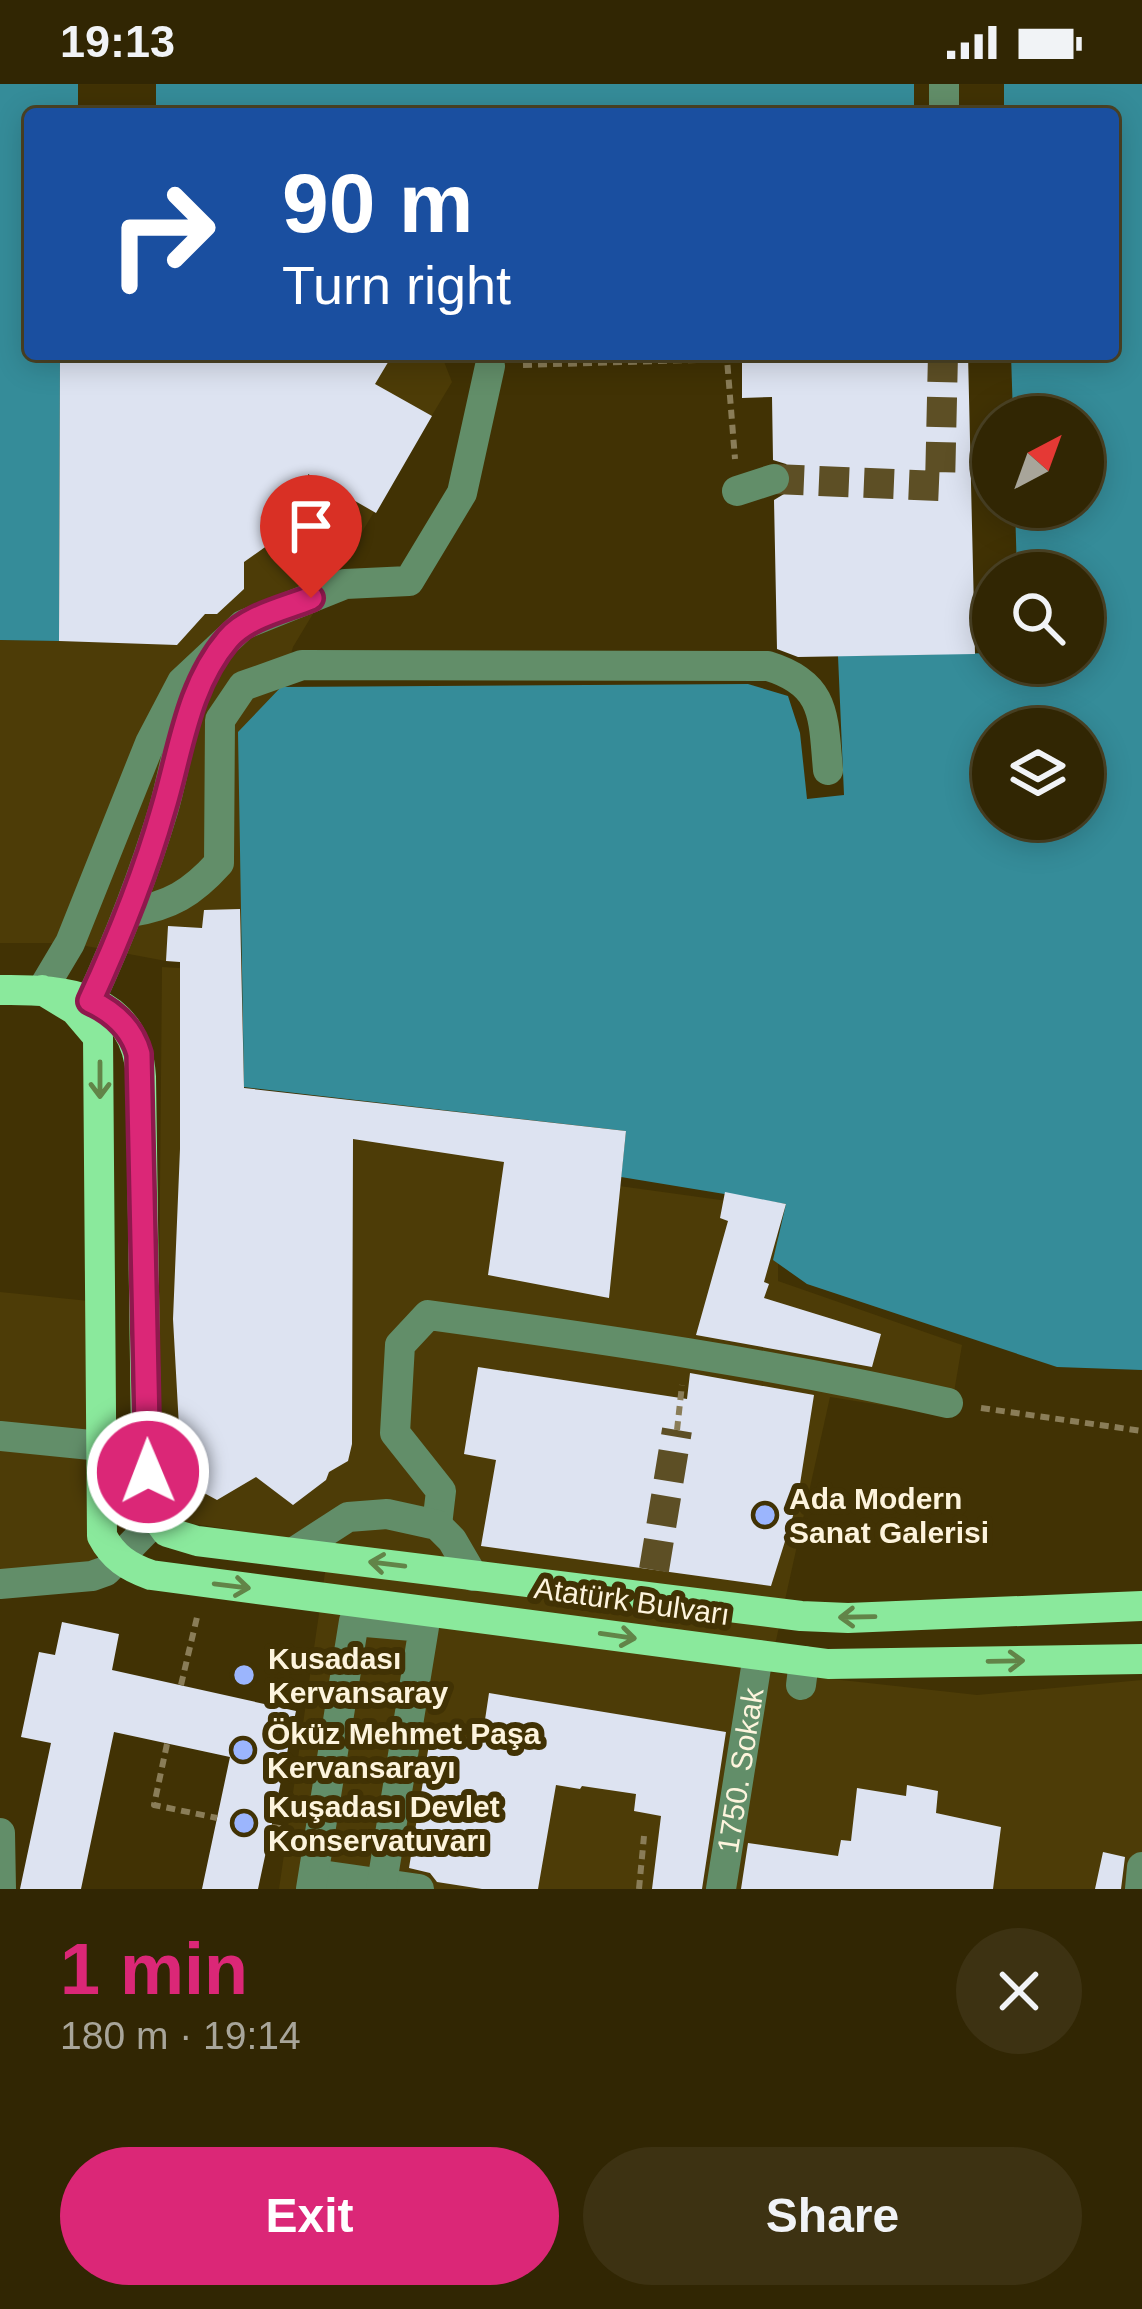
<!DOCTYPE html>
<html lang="en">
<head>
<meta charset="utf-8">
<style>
	body { margin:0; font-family:Arial,sans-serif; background:#3d3212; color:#f1f3f6; height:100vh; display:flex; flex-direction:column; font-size:45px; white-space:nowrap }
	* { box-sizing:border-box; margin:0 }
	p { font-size:39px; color:#a8a59a }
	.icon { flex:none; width:66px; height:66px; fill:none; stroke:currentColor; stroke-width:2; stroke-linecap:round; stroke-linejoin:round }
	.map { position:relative; height:1805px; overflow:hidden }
	.drawer { display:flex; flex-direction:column; background:#312603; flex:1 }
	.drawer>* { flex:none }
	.hud { position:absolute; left:24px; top:24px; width:1095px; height:252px; border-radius:12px; box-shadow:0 6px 30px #0003,0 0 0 3px #4c4325; background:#1a4fa0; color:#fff; overflow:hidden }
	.needle { width:78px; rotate:41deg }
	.tools { position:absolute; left:972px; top:312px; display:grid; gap:24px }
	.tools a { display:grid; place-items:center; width:132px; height:132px; border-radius:50%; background:#312603; box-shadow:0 6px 30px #0003,0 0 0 3px #4c4325; font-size:60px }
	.pin { position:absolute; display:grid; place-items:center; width:102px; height:102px; color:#fff; margin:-123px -51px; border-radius:50% 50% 50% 0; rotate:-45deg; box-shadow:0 0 12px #0007 }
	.pin .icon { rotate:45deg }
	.me { position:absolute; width:132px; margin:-66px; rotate:359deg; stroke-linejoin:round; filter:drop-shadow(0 0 9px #0008) }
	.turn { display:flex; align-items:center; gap:42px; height:252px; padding:0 60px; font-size:54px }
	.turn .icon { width:156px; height:156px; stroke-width:2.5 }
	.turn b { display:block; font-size:84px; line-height:102px }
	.round { display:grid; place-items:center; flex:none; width:126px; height:126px; border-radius:63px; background:#3d3212 }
	.head { display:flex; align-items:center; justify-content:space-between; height:204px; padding:0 60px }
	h1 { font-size:72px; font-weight:800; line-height:90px; color:#db2777 }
	.action { display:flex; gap:24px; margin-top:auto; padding:24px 60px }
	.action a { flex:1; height:138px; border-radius:72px; background:#db2777; color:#fff; font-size:48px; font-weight:800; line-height:138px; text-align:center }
	.action a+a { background:#3d3212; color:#f1f3f6 }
	.status { display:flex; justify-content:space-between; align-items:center; height:84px; padding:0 60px; background:#312603; direction:ltr }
	.status svg { height:33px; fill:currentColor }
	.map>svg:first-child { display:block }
</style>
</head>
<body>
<div class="status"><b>19:13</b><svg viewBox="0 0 49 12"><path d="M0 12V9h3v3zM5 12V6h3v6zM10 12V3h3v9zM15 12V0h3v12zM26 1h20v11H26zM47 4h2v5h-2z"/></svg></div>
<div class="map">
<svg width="1142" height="1805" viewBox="0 0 1142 1805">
	<rect width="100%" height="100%" fill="#413204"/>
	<!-- built -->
	<path fill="#4d3c07" d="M60,270H441L452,298L293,563L281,603L240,860L200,879L166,877L70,859H0V556L59,557Z
		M162,883L231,887L237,1007L612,1101L778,1124V1197L962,1261L950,1332L830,1313L769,1588L977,1611L1142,1596V1805H279L329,1461L157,1434Z
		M0,1208L99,1218L102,1452L92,1492L0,1500Z"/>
	<!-- water -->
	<path fill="#358c99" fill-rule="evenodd" d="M0,0H78V30H30V270H60L59,557L0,556Z
		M156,0H914V30H156Z
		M1004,0H1142V1286L1057,1283L807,1200L773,1176L786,1120L621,1093L626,1047L244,1003L238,648L281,603L748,600L788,612L800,649L807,715L844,711L838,572L993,569V579H1083V489H1017L1015,423H1083V333H1013L1011,270H1113V30H1004ZM993,645H1083V735H993Z"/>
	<!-- building -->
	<path fill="#dde3f1" d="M60,270H393L375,300L432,332L376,429L308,390L309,457L275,456L244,478V505L217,530H205L177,561L59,557Z
		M742,270H968L975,570L798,573L777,565L774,416L789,407L793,390L786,380L773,376L772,313L742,314Z
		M240,825L244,1004L626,1047L609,1214L488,1191L504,1078L353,1055L352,1360L348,1377L329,1388L326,1396L293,1421L256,1393L217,1416L182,1397L173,1235L180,1065V878L166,877L168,842L202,844L204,826Z
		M725,1108L786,1120L764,1198L769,1200L764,1214L881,1250L872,1283L696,1251L728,1137L720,1134Z
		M478,1283L687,1315L690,1289L814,1311L797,1419L771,1502L481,1462L496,1376L464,1370Z
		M62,1538L119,1550L112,1586L296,1627L258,1805H202L230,1673L114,1648L81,1805H20L51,1659L21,1653L39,1568L55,1571Z
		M489,1609L726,1648L702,1805H652L661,1732L634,1727L636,1710L582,1702L580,1705L556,1701L538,1805H482L437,1798L430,1789L409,1784L431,1648L482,1656Z
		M907,1701L938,1707L936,1729L1001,1743L993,1805H741L748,1759L838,1772L841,1756L851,1757L857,1704L906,1712Z
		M1103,1768L1125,1773L1121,1805H1095Z"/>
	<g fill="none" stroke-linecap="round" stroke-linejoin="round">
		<!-- minor-tunnel -->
		<path stroke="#5d4f25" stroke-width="30" stroke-dasharray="30 15" stroke-linecap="butt" d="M774,395L940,402L943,270
			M654,1486L677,1346"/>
		<!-- path -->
		<path stroke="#8a7d58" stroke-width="6" stroke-dasharray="9 6" stroke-linecap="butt" d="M523,281L727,275L735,375
			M981,1324L1142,1347
			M677,1346L682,1301
			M181,1601L198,1529
			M167,1660L154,1721L217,1734
			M272,1743L286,1745
			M639,1805L644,1752"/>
		<!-- minor -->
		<g stroke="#628e69" stroke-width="30">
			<path d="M944,0V30"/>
			<path d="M737,407L774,395"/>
			<path d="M131,828C170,822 192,809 219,779L220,636L243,602L302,581L768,582C827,600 823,633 828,686"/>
			<path d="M42,906L70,859L150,659L182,598L243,541L345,500L409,497L462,409L490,282"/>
			<path d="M90,917C119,854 143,793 163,727C173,695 185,619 201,595"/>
			<path d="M0,1352L101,1362"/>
			<path d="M437,1441L441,1407L395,1349L400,1261L428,1231C603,1255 776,1280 948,1319"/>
			<path d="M294,1468L348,1433L387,1430L437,1441L452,1456L473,1492"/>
			<path d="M0,1500L92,1492L106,1487L155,1437"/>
			<path d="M801,1601L804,1577"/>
			<path d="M0,1749L1,1805"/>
			<path d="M314,1790L419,1805"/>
			<path d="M311,1805L354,1537L424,1543L381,1805"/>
			<path id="s1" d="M721,1805L758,1571"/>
			<path d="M1140,1805L1142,1783"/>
		</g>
		<!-- major -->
		<path stroke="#8ae99c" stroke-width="30" d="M0,906C68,905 136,911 141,993L147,1421L167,1448L197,1457L801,1532L848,1534L1142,1522
			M42,906L75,926L98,953L102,1452C113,1473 128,1483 151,1491L828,1580L1142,1575"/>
	</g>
	<!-- one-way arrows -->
	<defs><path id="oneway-shaft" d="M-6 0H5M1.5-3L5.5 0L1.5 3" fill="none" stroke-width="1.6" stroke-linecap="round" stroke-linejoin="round" transform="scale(3)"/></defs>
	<g stroke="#628448">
		<use href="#oneway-shaft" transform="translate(100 996) rotate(90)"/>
		<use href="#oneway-shaft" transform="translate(387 1480) rotate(-173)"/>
		<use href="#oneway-shaft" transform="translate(232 1502) rotate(7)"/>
		<use href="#oneway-shaft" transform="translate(857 1533) rotate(179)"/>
		<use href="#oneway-shaft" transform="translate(618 1552) rotate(8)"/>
		<use href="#oneway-shaft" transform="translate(1006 1577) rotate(-1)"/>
	</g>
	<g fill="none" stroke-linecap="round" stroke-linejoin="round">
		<!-- route casing -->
		<g stroke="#8e194d" stroke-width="30">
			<path id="route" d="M148,1388L139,970C132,944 114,928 90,917C119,854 144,793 163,726C181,667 187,603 228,555C248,532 284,525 311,514"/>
		</g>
		<!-- route -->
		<use href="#route" stroke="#db2777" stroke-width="21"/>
	</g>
	<!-- markers -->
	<g fill="#9bb5fd" stroke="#413204" stroke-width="4.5">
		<circle cx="765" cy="1431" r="12"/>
		<circle cx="244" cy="1591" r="12"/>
		<circle cx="243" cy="1666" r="12"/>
		<circle cx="244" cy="1739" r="12"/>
	</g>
	<g text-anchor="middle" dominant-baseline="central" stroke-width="12" stroke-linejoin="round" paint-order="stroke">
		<!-- poi labels -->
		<g font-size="30" font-weight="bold" fill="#fdf4dd" stroke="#413204" text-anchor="start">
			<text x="789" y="1414">Ada Modern<tspan x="789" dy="34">Sanat Galerisi</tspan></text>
			<text x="268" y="1574">Kusadası<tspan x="268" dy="34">Kervansaray</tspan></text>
			<text x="267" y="1649">Öküz Mehmet Paşa<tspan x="267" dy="34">Kervansarayı</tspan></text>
			<text x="268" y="1722">Kuşadası Devlet<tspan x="268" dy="34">Konservatuvarı</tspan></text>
		</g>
		<!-- street labels -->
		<g font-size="30" fill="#fdf4dd" stroke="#413204">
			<text transform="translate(632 1517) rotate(8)">Atatürk Bulvarı</text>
			<text stroke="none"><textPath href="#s1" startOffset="120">1750. Sokak</textPath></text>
		</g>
	</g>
</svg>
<div class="tools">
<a><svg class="needle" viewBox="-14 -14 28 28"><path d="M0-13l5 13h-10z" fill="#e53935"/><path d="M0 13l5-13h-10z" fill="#a8a59a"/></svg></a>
<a><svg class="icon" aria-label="search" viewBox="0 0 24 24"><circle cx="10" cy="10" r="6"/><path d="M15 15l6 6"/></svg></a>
<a><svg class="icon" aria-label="layers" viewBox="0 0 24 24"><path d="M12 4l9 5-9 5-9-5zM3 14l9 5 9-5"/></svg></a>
</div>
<div class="pin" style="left:311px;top:514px;background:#d93025"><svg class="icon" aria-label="arrive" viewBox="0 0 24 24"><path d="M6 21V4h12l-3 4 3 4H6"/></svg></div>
<svg class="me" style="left:148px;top:1388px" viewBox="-20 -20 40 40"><circle r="17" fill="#db2777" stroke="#fff" stroke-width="3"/><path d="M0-11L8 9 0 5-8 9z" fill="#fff"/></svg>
<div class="hud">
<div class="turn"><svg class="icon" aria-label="right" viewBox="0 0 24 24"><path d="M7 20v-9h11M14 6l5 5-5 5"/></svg><div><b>90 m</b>Turn right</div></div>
</div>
</div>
<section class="drawer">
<div class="head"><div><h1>1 min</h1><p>180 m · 19:14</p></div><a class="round"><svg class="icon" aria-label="close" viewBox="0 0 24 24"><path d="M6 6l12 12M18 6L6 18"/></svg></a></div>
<div class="action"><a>Exit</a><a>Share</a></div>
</section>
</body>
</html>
